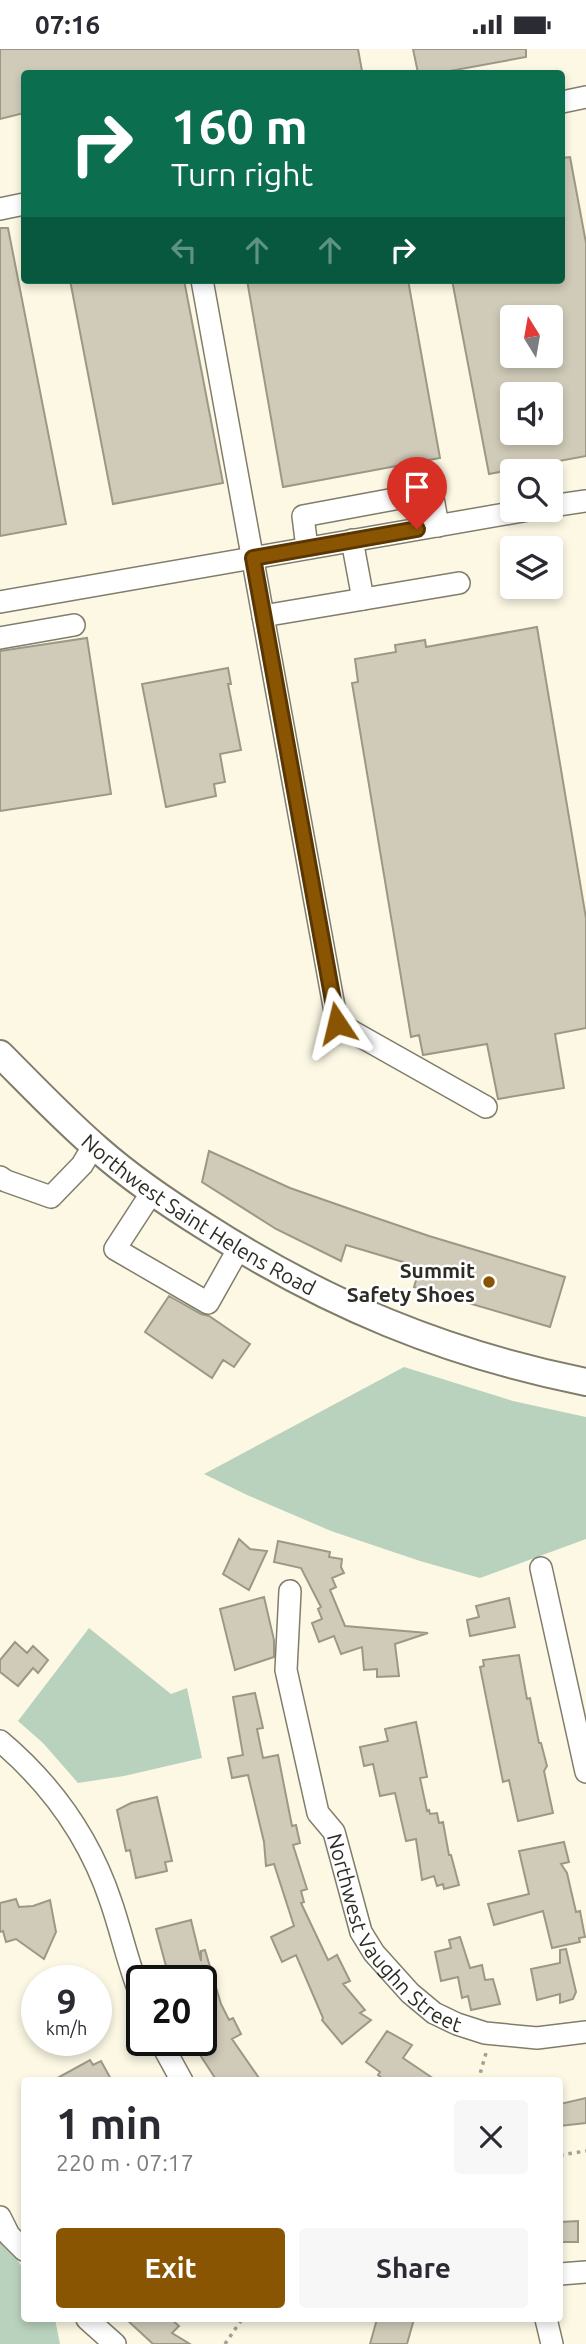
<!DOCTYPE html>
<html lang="en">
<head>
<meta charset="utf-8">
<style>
	body { margin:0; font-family:Ubuntu,sans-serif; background:#f7f7f7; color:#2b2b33; height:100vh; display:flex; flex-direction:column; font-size:26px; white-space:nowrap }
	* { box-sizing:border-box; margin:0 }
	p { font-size:23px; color:#7c7c81 }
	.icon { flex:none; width:38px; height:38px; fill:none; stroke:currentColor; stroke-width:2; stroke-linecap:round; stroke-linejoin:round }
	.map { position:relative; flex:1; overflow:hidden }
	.drawer { position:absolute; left:21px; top:2028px; width:542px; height:245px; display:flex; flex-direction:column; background:#fff; border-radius:7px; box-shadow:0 4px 10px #0003 }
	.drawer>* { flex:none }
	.banner { position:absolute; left:21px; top:21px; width:544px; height:214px; border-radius:7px; box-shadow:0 4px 10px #0003; background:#0b6e4f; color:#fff; overflow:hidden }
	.needle { width:46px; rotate:349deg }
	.buttons { position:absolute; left:500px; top:256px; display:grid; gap:14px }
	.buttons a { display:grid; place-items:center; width:63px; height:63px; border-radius:7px; background:#fff; box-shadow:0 4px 10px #0003; font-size:35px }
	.speed { position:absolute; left:21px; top:1916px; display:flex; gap:14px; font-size:35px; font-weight:700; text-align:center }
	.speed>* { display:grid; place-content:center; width:91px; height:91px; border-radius:50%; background:#fff; box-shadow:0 4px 10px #0003; line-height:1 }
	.speed small { font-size:18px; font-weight:400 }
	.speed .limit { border:4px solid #111; border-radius:10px; background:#fff; color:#111 }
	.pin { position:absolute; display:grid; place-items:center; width:60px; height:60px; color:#fff; margin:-72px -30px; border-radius:50% 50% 50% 0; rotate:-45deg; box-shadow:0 0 7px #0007 }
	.pin .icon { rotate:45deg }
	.me { position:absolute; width:77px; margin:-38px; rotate:350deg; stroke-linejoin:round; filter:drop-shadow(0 0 5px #0008) }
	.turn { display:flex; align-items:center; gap:24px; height:147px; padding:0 35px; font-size:32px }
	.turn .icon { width:91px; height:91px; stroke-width:2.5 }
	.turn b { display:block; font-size:49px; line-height:60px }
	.lanes { display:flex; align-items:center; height:66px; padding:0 35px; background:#0003; justify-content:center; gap:35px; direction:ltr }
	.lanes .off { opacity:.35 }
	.round { display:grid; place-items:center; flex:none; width:74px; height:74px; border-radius:7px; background:#f7f7f7 }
	.headline { display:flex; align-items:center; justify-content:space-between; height:119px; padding:0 35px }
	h1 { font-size:42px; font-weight:700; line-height:52px }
	.action { display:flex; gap:14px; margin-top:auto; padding:14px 35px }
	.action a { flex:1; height:80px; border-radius:7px; background:#8a5502; color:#fff; font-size:28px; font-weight:700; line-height:80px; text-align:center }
	.action a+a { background:#f7f7f7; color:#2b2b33 }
	.status { display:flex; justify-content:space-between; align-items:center; height:49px; padding:0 35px; background:#fff; direction:ltr }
	.status svg { height:19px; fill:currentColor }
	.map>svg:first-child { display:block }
</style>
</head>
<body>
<div class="status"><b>07:16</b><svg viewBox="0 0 49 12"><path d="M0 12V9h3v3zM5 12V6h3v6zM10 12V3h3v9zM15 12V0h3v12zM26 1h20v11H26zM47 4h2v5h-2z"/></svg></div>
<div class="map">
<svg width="586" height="2295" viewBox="0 0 586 2295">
	<rect width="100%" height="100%" fill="#fcf8e4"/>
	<!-- green -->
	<path fill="#b9d2bd" d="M404,1318L513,1352L586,1368V1490L480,1529L420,1512L331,1482L247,1446L204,1425Z
		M89,1579L171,1645L187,1639L202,1709L124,1727L78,1734L43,1694L18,1672Z
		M0,2185L24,2221V2270H55L60,2295H0Z"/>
	<!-- building -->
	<path fill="#d0cbb8" stroke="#9c9886" stroke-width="2" fill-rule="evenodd" d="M0,0H358L362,22L351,24H24V64L0,70Z
		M413,0H526V8L439,24H418Z
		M570,108L586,194V407L489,425L452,231H562V109ZM513,268H551V306H513ZM513,345H551V383H513Z
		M0,179H8L66,475L0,487Z
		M70,231H184L223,434L113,455Z
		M247,231H408L440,409L283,438Z
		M537,578L586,869V979L555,985L564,1039L498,1050L487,995L423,1006L419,986L411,988L352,634L358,633L355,610L396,603L395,596L425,591L426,598Z
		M87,589L111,745L0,762V602Z
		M228,619L231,635H228L241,701L220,705L225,733L214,735L216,747L166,758L142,635Z
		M209,1102L290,1139L353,1161L429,1187L565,1228L550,1278L414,1238L420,1218L346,1196L341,1212L276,1180L202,1133Z
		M169,1247L201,1265L209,1267L250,1295L234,1318L223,1311L212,1329L145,1283Z
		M239,1490L250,1500L267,1502L249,1541L223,1525Z
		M278,1492L330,1503L329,1508L342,1510L341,1518L344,1524L332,1529L336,1538L330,1541L345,1577L428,1584L395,1595L399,1627L377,1628V1620L364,1621L362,1598L341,1605L334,1587L319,1593L312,1574L322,1570L318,1560L321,1558L301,1519L274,1513Z
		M264,1548L274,1591V1608L235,1621L220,1560Z
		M509,1549L515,1578L470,1587L467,1571L479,1568L476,1557Z
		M15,1593L27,1604L33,1597L48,1611L38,1624L33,1619L18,1637L0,1623V1611Z
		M519,1606L527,1650L530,1649L539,1694H541L547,1717L544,1722L553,1764L518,1772L509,1731L503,1733L480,1618L484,1617L483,1611Z
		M255,1644L263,1679L257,1680L263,1709L278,1706L292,1777L296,1776L300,1794L293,1796L307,1840L301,1842L304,1853L301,1854L328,1911L337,1906L350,1932L343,1935L365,1961L360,1964L371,1971L342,1995L322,1971L323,1969L296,1906L282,1913L271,1888L294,1877L274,1815L266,1817L264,1793L248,1726L232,1729L228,1709L243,1706L233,1648Z
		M416,1673L427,1728L420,1729L427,1762L429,1761L430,1765L437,1764L439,1774L443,1773L449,1806H451L459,1836L444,1840L443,1835L437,1837L434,1827L422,1831L416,1790L406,1792L395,1744L380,1747L373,1715L364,1717L360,1698L388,1692L385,1680Z
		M157,1748L172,1812L165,1813L167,1822L136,1829L130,1801L126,1802L117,1761L131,1754Z
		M564,1793L569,1813L561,1815L567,1824L576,1863L580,1862L585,1888L579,1889L580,1893L552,1899L543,1862L494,1876L488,1855L529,1845L519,1802Z
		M16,1850L19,1858L33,1857L50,1851L56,1883L44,1910L16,1890L6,1893L3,1882L0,1883V1854Z
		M191,1871L201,1912V1902L205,1901L221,1955L229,1971L233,1969L241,1985L232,1990L261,2032H217L191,1992H201V1932H170L156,1880Z
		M460,1888L470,1919L482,1916L485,1931L493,1930L500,1955L471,1961L468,1947L462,1949L458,1928L441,1932L435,1903L451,1899L449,1891Z
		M566,1900L576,1943L573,1950L560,1954V1945L537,1951L531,1920L560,1914V1901Z
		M387,1982L412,1996L403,2009L437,2032H386L378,2026L380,2023L366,2013Z
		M90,2011L93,2016L101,2012L112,2032H52Z
		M586,2049V2074L560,2077V2055Z
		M578,2172V2193H560V2173Z
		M126,2270H171L179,2277L172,2284L190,2295H153Z
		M377,2270H414L407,2295H370Z"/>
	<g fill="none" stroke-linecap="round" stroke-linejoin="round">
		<!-- minor casing -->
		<g stroke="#817d6b" stroke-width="24">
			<g id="minor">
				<path d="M562,53L586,48"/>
				<path d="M0,160L24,155"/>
				<path d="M202,231L337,974L486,1058"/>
				<path d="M551,457L586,452"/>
				<path d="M352,491L363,550"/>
				<path d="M307,499L303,467L432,443L438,477"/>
				<path d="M0,553L534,460"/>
				<path d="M263,567L459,534"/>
				<path d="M0,589L74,576"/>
				<path d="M0,1128L6,1132L51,1148L82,1116L94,1096"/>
				<path d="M152,1143L115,1200L208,1254L239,1199"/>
				<path d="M541,1519L586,1723"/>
				<path id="s1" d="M290,1542L286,1621L318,1764L334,1783L361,1883L374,1904L410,1944L434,1964L457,1975L485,1984L537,1989L586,1983"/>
				<path d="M0,1692C51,1735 90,1790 111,1853C122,1885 129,1919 142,1950"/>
				<path d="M160,1992L182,2032"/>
				<path d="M0,2168L9,2186L24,2201"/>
				<path d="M560,2225L586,2223"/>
				<path d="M87,2270L115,2295"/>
				<path d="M546,2270L552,2295"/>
			</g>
		</g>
		<!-- major casing -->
		<g stroke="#817d6b" stroke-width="30">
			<g id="major">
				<path id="s2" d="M0,1005C32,1037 64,1071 99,1101C132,1130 169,1155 206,1178C326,1255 446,1305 586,1333"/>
			</g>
		</g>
		<!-- path -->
		<path stroke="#a2a091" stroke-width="3.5" stroke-dasharray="3.5 5" stroke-linecap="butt" d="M478,2032L486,2004
			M560,2106L586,2102
			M225,2295L242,2270"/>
		<!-- minor -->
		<use href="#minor" stroke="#fff" stroke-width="21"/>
		<!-- major -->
		<use href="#major" stroke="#fff" stroke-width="26"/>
	</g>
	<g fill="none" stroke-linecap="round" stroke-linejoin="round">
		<!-- route casing -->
		<g stroke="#5a3701" stroke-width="18">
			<path id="route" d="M337,974L253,509L417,480"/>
		</g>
		<!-- route -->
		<use href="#route" stroke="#8a5502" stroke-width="12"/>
	</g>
	<!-- markers -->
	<circle fill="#8a5502" stroke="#fff" stroke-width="2.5" cx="489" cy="1233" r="7"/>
	<g text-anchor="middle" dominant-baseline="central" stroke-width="5" stroke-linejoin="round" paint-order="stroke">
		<!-- street labels -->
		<g font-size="21" fill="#2e2d25" stroke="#fff">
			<text stroke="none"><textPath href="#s2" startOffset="257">Northwest Saint Helens Road</textPath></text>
			<text stroke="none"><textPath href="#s1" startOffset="373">Northwest Vaughn Street</textPath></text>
		</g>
		<!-- poi labels -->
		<g font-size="21" font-weight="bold" fill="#2e2d25" stroke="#fff" text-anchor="end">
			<text x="475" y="1221">Summit<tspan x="475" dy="24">Safety Shoes</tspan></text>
		</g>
	</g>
</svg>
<div class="buttons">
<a><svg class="needle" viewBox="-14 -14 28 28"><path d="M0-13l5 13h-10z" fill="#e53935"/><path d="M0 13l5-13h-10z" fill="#7c7c81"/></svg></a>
<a><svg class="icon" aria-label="sound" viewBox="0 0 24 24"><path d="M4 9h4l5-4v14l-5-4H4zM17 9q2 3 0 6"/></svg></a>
<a><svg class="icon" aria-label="search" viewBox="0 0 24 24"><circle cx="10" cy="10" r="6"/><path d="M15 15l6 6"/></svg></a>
<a><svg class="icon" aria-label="layers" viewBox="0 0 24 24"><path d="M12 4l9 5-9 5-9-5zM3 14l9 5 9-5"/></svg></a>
</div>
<div class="speed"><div>9<small>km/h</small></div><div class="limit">20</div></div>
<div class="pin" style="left:417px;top:480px;background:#d93025"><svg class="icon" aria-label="arrive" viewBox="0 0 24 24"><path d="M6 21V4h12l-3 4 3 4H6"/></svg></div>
<svg class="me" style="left:337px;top:974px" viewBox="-20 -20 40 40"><path d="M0-17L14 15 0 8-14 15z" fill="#8a5502" stroke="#fff" stroke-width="4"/></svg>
<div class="banner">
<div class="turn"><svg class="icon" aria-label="right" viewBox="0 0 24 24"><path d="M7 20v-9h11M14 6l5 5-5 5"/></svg><div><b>160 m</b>Turn right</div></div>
<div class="lanes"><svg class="icon off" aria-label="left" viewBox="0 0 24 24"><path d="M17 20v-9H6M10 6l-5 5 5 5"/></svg><svg class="icon off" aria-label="ahead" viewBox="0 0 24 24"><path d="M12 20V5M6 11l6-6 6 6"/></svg><svg class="icon off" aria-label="ahead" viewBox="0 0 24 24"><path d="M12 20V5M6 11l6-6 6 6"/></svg><svg class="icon" aria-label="right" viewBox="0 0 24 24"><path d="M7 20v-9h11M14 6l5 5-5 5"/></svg></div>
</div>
<section class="drawer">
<div class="headline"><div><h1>1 min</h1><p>220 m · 07:17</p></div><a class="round"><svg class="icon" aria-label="close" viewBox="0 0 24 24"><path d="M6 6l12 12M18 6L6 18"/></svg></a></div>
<div class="action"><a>Exit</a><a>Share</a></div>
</section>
</div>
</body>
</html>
